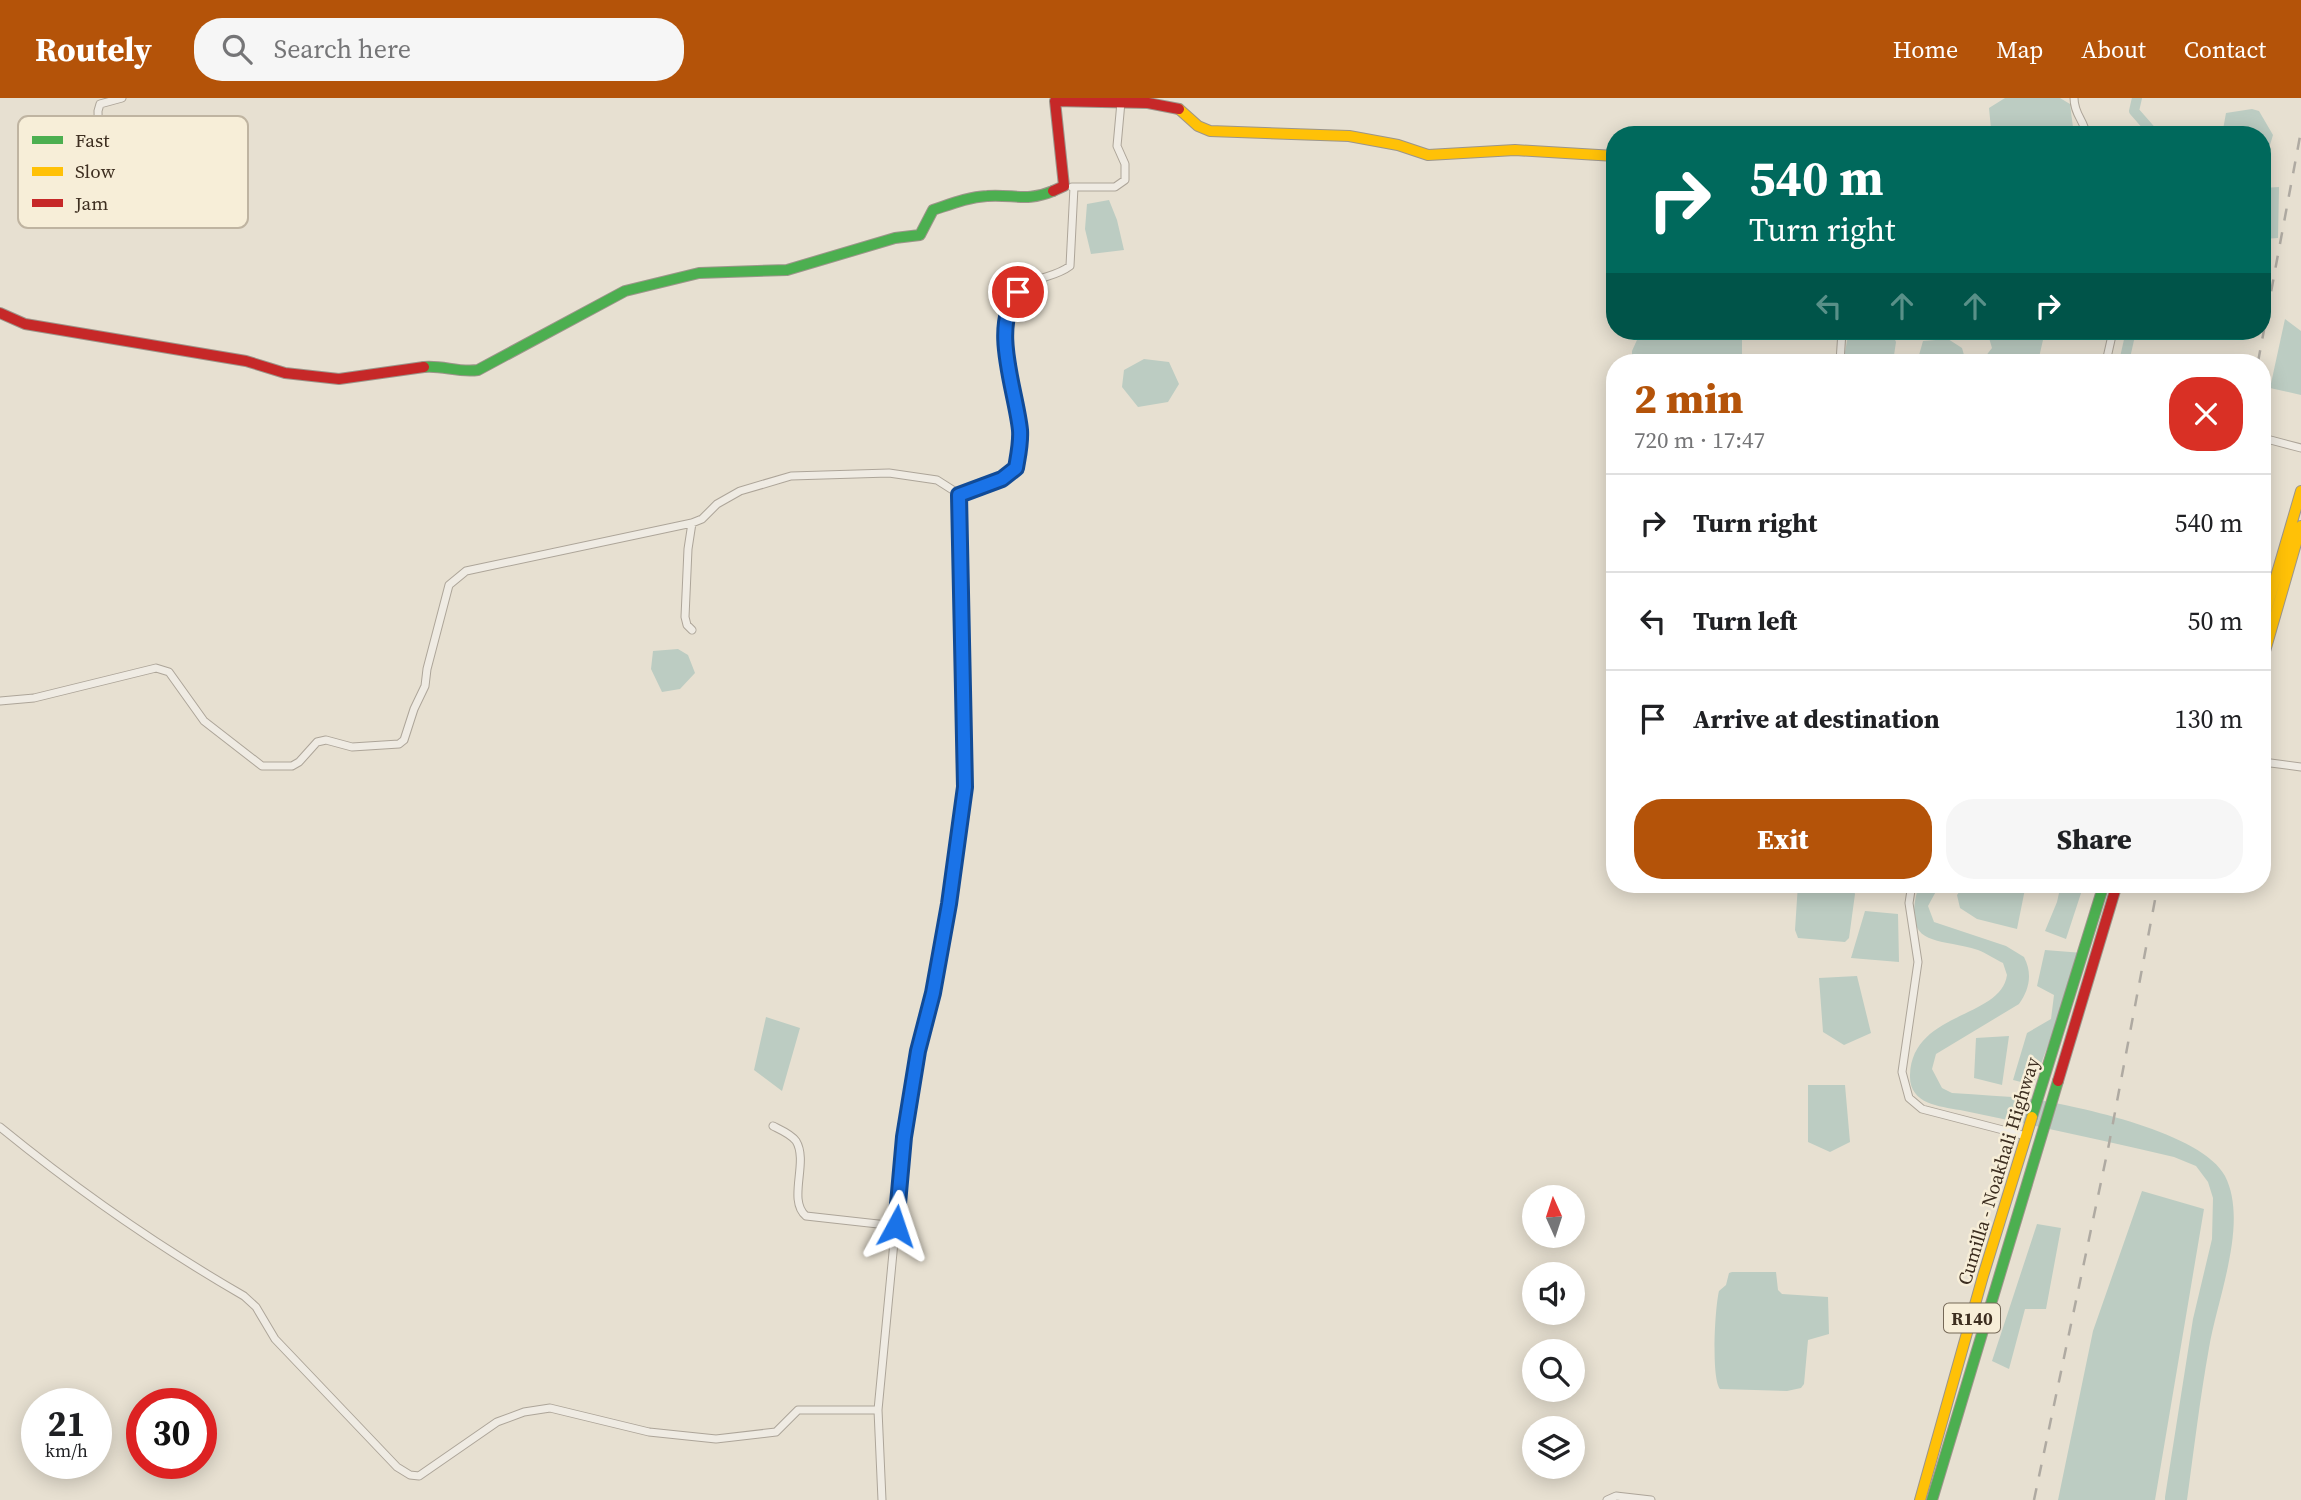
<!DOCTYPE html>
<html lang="en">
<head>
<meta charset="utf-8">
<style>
	body { margin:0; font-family:"Source Serif 4",serif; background:#f6f6f6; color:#202124; height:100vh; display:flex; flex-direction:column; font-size:26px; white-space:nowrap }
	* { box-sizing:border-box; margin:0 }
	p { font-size:23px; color:#757577 }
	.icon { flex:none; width:38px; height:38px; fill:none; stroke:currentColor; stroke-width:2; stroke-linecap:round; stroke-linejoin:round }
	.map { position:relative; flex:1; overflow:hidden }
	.sheet { position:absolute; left:1606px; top:256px; width:665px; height:539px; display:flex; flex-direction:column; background:#fff; border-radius:28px; box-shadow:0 4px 18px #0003 }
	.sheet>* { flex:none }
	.guide { position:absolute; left:1606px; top:28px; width:665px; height:214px; border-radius:28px; box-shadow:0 4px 18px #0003; background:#00695c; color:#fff; overflow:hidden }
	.needle { width:46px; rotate:357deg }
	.tools { position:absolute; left:1522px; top:1087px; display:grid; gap:14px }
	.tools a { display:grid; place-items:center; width:63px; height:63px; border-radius:50%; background:#fff; box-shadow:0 4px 18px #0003; font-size:35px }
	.speed { position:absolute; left:21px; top:1290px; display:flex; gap:14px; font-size:35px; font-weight:700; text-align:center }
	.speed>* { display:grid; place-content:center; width:91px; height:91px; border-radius:50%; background:#fff; box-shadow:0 4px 18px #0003; line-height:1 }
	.speed small { font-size:18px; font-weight:400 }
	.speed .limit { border:10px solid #d22; background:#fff; color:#111 }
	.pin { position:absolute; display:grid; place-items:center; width:60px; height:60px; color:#fff; margin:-30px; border:4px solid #fff; border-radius:50%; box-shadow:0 2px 7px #0007 }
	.me { position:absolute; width:77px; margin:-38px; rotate:5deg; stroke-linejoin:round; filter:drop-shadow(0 0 5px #0008) }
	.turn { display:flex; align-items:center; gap:24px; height:147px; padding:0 28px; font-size:32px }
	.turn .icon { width:91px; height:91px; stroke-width:2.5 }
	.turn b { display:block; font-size:49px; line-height:60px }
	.lanes { display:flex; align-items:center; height:66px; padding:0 28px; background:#0003; justify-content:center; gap:35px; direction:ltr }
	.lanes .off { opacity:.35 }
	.round { display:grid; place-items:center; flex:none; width:74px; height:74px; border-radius:28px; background:#f6f6f6 }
	.summary { display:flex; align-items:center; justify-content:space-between; height:119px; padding:0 28px }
	h1 { font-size:42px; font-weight:800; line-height:52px; color:#b45309 }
	.primary-button { display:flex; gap:14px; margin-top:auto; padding:14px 28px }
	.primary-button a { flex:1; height:80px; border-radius:28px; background:#b45309; color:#fff; font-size:28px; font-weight:800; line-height:80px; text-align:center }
	.primary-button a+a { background:#f6f6f6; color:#202124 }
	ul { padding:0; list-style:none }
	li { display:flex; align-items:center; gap:21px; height:98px; padding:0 28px; border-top:2px solid #e0e0e0 }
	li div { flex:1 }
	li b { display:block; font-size:26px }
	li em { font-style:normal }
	header { display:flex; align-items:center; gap:42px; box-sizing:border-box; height:98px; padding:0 35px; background:#b45309; color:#fff }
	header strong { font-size:33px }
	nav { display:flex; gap:38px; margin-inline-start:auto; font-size:24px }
	.search { width:490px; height:63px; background:#f6f6f6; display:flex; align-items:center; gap:18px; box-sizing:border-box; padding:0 24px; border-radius:28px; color:#757577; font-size:26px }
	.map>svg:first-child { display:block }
</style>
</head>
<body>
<header>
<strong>Routely</strong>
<div class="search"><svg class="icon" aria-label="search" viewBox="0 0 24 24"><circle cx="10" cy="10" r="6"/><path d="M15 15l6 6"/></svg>Search here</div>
<nav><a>Home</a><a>Map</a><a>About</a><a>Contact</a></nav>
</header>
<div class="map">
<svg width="2301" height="1402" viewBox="0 0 2301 1402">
	<rect width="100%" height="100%" fill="#e7e0d1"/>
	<!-- water -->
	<path fill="#bcccc2" d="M2005,0H2060L2070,6L2074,37H1996L1991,31L1989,10Z
		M2252,11L2259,13L2273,37L2263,70V37H2222L2226,15Z
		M2279,89L2278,140L2263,141V90Z
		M1109,102L1117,122L1124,152L1091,156L1085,131L1087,106Z
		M2285,221L2301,233V297L2270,290Z
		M1641,233H1742V264H1632V253Z
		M1849,233H1891L1896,244L1893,264H1843Z
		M1987,233H2045L2038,264H1981L1992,250Z
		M1948,241L1962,250L1966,264H1917L1923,243Z
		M1144,261L1169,264L1179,286L1168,304L1138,309L1122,289L1124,272Z
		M678,551L688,557L695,575L680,591L662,594L651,571L653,553Z
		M1798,786L1853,790L1855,796L1849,840L1845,844L1798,840L1795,832Z
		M1919,786H1940L1928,808L1934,824L2006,848L2024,859C2033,876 2029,892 2019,906L1936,956L1932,971L1942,990L1952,995C1979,997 2006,998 2032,1001C2078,1008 2203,1035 2225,1078C2249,1125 2217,1201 2209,1250C2200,1300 2194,1351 2187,1402H2165V1399L2193,1221L2212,1141L2213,1100L2208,1084L2196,1068L2174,1059C2103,1042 2032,1027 1960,1012C1939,1008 1909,1006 1910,977C1912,913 2001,921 2007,877L2003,865C1995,861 1986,855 1978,852C1934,839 1901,850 1919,786Z
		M1965,786H2026L2017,831L1977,821L1960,810L1957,797Z
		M2061,786H2084L2066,841L2045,833L2057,804Z
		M1865,813L1898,816L1899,864L1851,860Z
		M2045,852L2083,855L2033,987L2013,982L2027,935L2051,921L2054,897L2037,888Z
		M1857,878L1871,935L1844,947L1823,934L1819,880Z
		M766,919L800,930L782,993L754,972Z
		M2009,938L2002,987L1974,980L1976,940Z
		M1808,987H1845L1850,1044L1830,1054L1808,1044Z
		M2142,1093L2204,1111L2155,1402H2058L2093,1233Z
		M2037,1126L2061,1130L2046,1211H2025L2009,1271L1992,1263Z
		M1776,1174L1778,1192L1782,1196L1828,1199L1829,1236L1808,1242L1804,1286L1801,1290L1787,1293L1720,1291C1711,1280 1715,1209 1719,1193L1726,1187L1729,1175L1732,1174Z"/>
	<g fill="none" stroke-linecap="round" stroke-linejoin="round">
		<!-- canal -->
		<path stroke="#bcccc2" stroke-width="10" d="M2137,0L2134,13L2155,37
			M2124,264L2131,233"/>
		<!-- street casing -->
		<g stroke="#ada599" stroke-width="9">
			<path id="street" d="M2074,0C2074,17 2085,23 2086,37
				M99,58L98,13L100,6L122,0
				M1072,89H1115L1125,82V66L1117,48L1121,4
				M1840,264L1842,233
				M2106,264L2113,233
				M2263,340L2301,350
				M692,532L687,527L685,519L688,451L692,425
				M0,603L34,600L156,570L169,574L204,623L262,668H292L299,664L317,644L326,642L352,649L399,646L404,642L414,611L425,588L427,571L449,487L466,473L692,425L702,421L717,406L740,393L791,378L889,375L937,382L959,396
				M2263,664L2301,669
				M1912,786L1909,805L1918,864L1902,974L1909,1000L1922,1011L2026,1038
				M773,1028C781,1032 791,1036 796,1043C809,1064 787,1102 806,1118L896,1128
				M0,1029C76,1091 159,1149 244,1198L256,1209L275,1241L397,1369L410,1377L419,1378L497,1324L524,1314L550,1310L649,1334L716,1341L776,1334L798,1312H878
				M882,1402L878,1312L904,1039L918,953L933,895L949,806L959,746L965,689L959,396L1002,381L1016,370C1018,358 1021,345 1020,332C1016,298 991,223 1018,195C1034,177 1053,181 1070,168L1074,89
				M1607,1402L1616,1398L1651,1402"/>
		</g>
		<!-- fast casing -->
		<g stroke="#9c958a" stroke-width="12">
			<path id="fast" d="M424,269C442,267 459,275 478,272L625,193L699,175L787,172L895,140L920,137L933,112C951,106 968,99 987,98C1013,96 1027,104 1053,93
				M2032,1019L2104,786
				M1932,1402L2058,983"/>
		</g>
		<!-- slow casing -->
		<g stroke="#9c958a" stroke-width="12">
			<path id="slow" d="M1179,11L1198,28L1210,33L1349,38L1398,47L1428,57L1515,52L1615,58
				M2263,523L2301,393
				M2263,560L2301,428
				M1920,1402L1983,1178L2032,1019"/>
		</g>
		<!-- jam casing -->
		<g stroke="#9c958a" stroke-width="12">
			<path id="jam" d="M1053,93L1064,88L1055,3L1148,5L1179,11
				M0,215L25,226L246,263L285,275L339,281L424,269
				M2058,983L2117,786"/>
		</g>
		<!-- street -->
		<use href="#street" stroke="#efebe3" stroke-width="7"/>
		<!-- fast -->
		<use href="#fast" stroke="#4caf50" stroke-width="10"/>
		<!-- slow -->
		<use href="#slow" stroke="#ffc107" stroke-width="10"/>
		<!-- jam -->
		<use href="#jam" stroke="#c62828" stroke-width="10"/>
		<!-- rail -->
		<path stroke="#afaaa2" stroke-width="2.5" stroke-dasharray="12 12" stroke-linecap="butt" d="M2258,264L2301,33
			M2034,1402L2109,1046L2158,786"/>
	</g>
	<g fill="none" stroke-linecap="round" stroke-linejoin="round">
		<!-- route casing -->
		<g stroke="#114b97" stroke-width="18">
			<path id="route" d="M896,1128L904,1039L918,953L933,895L949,806L965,689L959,397L1002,381L1016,370C1018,358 1021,345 1020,332C1016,292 990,229 1018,194"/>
		</g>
		<!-- route -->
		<use href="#route" stroke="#1a73e8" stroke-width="12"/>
	</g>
	<g text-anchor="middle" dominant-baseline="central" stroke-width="5" stroke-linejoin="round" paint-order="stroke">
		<!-- shield labels -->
		<rect fill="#f7eed8" stroke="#756857" stroke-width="2" x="1944" y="1205.5" width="56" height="29" rx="5"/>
		<g font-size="18" font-weight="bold" fill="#3d2e20">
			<text x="1972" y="1220">R140</text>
		</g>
		<!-- street labels -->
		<g font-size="19" fill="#3d2e20" stroke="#f7eed8">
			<text transform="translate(1998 1073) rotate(-73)">Cumilla - Noakhali Highway</text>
		</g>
	</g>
	<!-- legend -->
	<rect x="18" y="18" width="230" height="112" rx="10" fill="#f7eed8" stroke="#bfb4a1" stroke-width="2"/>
	<rect x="32" y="38" width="31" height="8" fill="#4caf50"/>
	<rect x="32" y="69" width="31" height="9" fill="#ffc107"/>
	<rect x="32" y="101" width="31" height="8" fill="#c62828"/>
	<g font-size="19" fill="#3d2e20">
		<text x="75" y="49">Fast</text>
		<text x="75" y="80">Slow</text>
		<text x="75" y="112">Jam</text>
	</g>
</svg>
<div class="tools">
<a><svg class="needle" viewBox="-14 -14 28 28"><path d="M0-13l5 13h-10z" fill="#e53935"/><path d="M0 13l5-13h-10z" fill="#757577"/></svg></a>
<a><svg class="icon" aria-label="sound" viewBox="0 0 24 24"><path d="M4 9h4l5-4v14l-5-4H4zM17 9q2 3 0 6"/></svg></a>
<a><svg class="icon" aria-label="search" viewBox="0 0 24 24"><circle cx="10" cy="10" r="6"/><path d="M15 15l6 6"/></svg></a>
<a><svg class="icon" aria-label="layers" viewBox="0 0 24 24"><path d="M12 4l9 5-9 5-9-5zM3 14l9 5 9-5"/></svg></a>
</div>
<div class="speed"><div>21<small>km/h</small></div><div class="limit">30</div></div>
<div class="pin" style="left:1018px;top:194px;background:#d93025"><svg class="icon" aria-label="arrive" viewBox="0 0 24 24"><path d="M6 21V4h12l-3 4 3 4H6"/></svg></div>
<svg class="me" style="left:896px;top:1128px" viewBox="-20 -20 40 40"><path d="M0-17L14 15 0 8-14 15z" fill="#1a73e8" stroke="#fff" stroke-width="4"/></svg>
<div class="guide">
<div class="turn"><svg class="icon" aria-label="right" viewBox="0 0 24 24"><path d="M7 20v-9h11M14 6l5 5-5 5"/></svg><div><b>540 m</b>Turn right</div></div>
<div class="lanes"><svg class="icon off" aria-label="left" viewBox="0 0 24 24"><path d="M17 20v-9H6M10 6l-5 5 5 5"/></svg><svg class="icon off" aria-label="ahead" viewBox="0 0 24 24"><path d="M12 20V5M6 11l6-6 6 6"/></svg><svg class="icon off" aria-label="ahead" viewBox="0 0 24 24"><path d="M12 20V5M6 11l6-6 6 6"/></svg><svg class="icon" aria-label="right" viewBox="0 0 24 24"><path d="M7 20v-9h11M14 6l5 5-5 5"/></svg></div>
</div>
<section class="sheet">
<div class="summary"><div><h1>2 min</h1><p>720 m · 17:47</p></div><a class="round" style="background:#d93025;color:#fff"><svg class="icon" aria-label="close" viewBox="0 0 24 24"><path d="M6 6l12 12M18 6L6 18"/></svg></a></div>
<ul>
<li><svg class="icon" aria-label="right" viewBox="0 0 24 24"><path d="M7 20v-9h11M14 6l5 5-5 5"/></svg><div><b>Turn right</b></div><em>540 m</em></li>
<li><svg class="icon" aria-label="left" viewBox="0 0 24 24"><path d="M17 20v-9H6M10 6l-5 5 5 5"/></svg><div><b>Turn left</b></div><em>50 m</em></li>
<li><svg class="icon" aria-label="arrive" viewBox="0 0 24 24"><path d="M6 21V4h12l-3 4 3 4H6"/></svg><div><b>Arrive at destination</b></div><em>130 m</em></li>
</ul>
<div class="primary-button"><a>Exit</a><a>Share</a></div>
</section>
</div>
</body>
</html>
